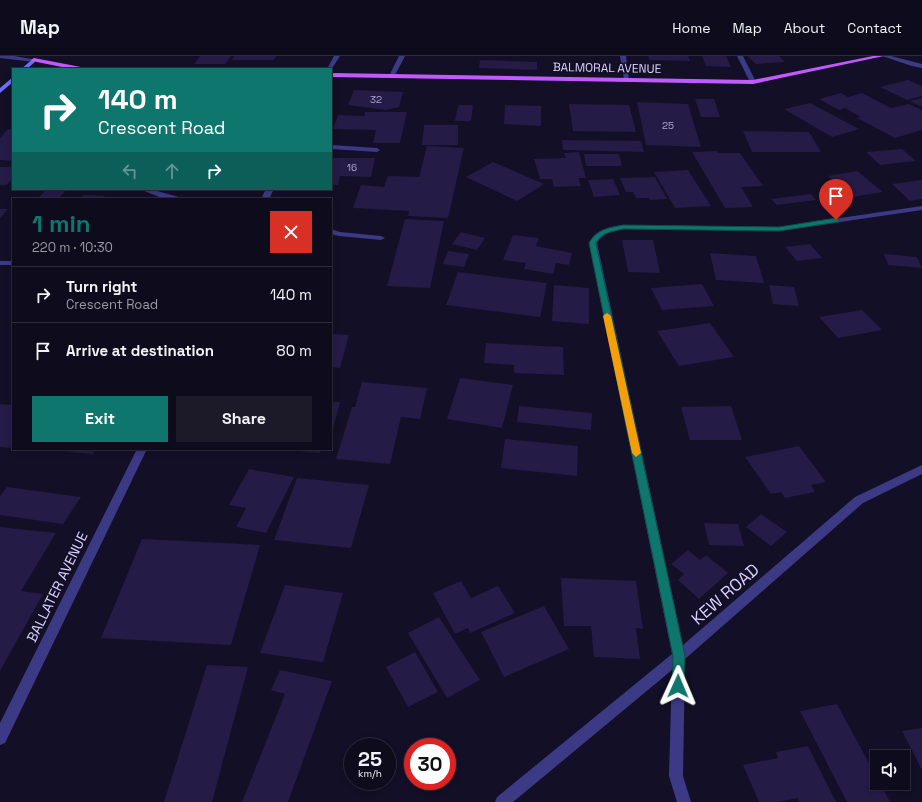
<!DOCTYPE html>
<html lang="en">
<head>
<meta charset="utf-8">
<style>
	body { margin:0; font-family:"Space Grotesk",sans-serif; background:#1c1929; color:#f1f3f6; height:100vh; display:flex; flex-direction:column; font-size:15px; white-space:nowrap }
	* { box-sizing:border-box; margin:0 }
	p { font-size:13px; color:#9b9ba3 }
	.icon { flex:none; width:22px; height:22px; fill:none; stroke:currentColor; stroke-width:2; stroke-linecap:round; stroke-linejoin:round }
	.map { position:relative; flex:1; overflow:hidden }
	.panel { position:absolute; left:12px; top:142px; width:320px; height:252px; display:flex; flex-direction:column; background:#0e0b1c; border-radius:0px; box-shadow:0 2px 6px #0003,0 0 0 1px #2e2b3b }
	.panel>* { flex:none }
	.guide { position:absolute; left:12px; top:12px; width:320px; height:122px; border-radius:0px; box-shadow:0 2px 6px #0003,0 0 0 1px #2e2b3b; background:#0f766e; color:#fff; overflow:hidden }
	.fabs { position:absolute; left:870px; top:694px; display:grid; gap:8px }
	.fabs a { display:grid; place-items:center; width:40px; height:40px; border-radius:0px; background:#0e0b1c; box-shadow:0 2px 6px #0003,0 0 0 1px #2e2b3b; font-size:20px }
	.speed { position:absolute; left:344px; top:682px; display:flex; gap:8px; font-size:20px; font-weight:700; text-align:center }
	.speed>* { display:grid; place-content:center; width:52px; height:52px; border-radius:50%; background:#0e0b1c; box-shadow:0 2px 6px #0003,0 0 0 1px #2e2b3b; line-height:1 }
	.speed small { font-size:10px; font-weight:400 }
	.speed .limit { border:6px solid #d22; background:#fff; color:#111 }
	.pin { position:absolute; display:grid; place-items:center; width:34px; height:34px; color:#fff; margin:-41px -17px; border-radius:50% 50% 50% 0; rotate:-45deg; box-shadow:0 0 4px #0007 }
	.pin .icon { rotate:45deg }
	.me { position:absolute; width:44px; margin:-22px; rotate:1deg; stroke-linejoin:round; filter:drop-shadow(0 0 3px #0008) }
	.turn { display:flex; align-items:center; gap:14px; height:84px; padding:0 20px; font-size:18px }
	.turn .icon { width:52px; height:52px; stroke-width:2.5 }
	.turn b { display:block; font-size:28px; line-height:34px }
	.lanes { display:flex; align-items:center; height:38px; padding:0 20px; background:#0003; justify-content:center; gap:20px; direction:ltr }
	.lanes .off { opacity:.35 }
	.round { display:grid; place-items:center; flex:none; width:42px; height:42px; border-radius:0px; background:#1c1929 }
	.summary { display:flex; align-items:center; justify-content:space-between; height:68px; padding:0 20px }
	h1 { font-size:24px; font-weight:800; line-height:30px; color:#0f766e }
	.cta { display:flex; gap:8px; margin-top:auto; padding:8px 20px }
	.cta a { flex:1; height:46px; border-radius:0px; background:#0f766e; color:#fff; font-size:16px; font-weight:800; line-height:46px; text-align:center }
	.cta a+a { background:#1c1929; color:#f1f3f6 }
	ul { padding:0; list-style:none }
	li { display:flex; align-items:center; gap:12px; height:56px; padding:0 20px; border-top:1px solid #2e2b3b }
	li div { flex:1 }
	li b { display:block; font-size:15px }
	li em { font-style:normal }
	header { display:flex; align-items:center; gap:24px; box-sizing:border-box; height:56px; padding:0 20px; background:#0e0b1c; border-bottom:1px solid #2e2b3b }
	header strong { font-size:19px }
	nav { display:flex; gap:22px; margin-inline-start:auto; font-size:14px }
	.map>svg:first-child { display:block }
</style>
</head>
<body>
<header>
<strong>Map</strong>
<nav><a>Home</a><a>Map</a><a>About</a><a>Contact</a></nav>
</header>
<div class="map">
<svg width="922" height="746" viewBox="0 0 922 746">
	<rect width="100%" height="100%" fill="#130f26"/>
	<!-- building -->
	<path fill="#241b47" d="M200,0H231L225,8H194Z
		M234,0H276L274,4H232Z
		M648,0H688L690,5L649,4Z
		M702,0H726L731,11L706,10Z
		M747,0H779L785,6L756,8Z
		M480,4L537,6V14L479,12Z
		M908,24L922,30V40L907,44L880,31Z
		M354,34L403,36L399,51L386,54L348,49Z
		M841,37L848,41L862,37L891,52L909,48L922,54V74L895,82L857,62L861,61L845,52L839,54L819,43Z
		M922,42V51L910,45Z
		M695,43H714L720,61H701Z
		M637,46L688,48L701,91L646,89Z
		M810,47L859,73L832,81L784,53Z
		M569,48L629,49L636,76L573,75Z
		M458,49H473L471,65H455Z
		M505,49L541,50V70L504,68Z
		M365,56H407L400,87H373L376,74L333,73L338,59L364,60Z
		M424,69H458V89H422Z
		M8,73L13,74V105L0,104V82Z
		M743,75L809,76L821,96H752Z
		M562,84L641,85L644,96L563,94Z
		M427,90L464,92L448,162L408,160L409,155L353,152L361,129L384,131L388,120L419,121Z
		M902,93L916,105L880,109L866,96Z
		M717,95L719,97H740L763,130L741,131L753,151L725,152L692,96Z
		M579,96L586,122H578L581,130L554,131L552,123H540L534,103L566,102L564,97Z
		M584,98H619L622,110H586Z
		M331,102H375L371,121L340,120L338,129H331Z
		M493,106L544,128L517,145L466,121Z
		M0,111H13V122L7,129H0Z
		M688,114L711,150L675,152L654,116Z
		M857,115L883,136L852,141L828,120Z
		M655,121L667,143L650,144L649,142H636L633,136H626L620,122Z
		M613,123L620,139L594,141L588,124Z
		M922,124V143L910,145L892,128Z
		M47,133H67L58,143H37Z
		M811,138L816,144L777,149L771,143Z
		M84,139L105,140L103,143H80Z
		M0,153H8L0,162Z
		M405,163L444,165L430,232L387,230Z
		M461,176L485,182L477,194L452,188Z
		M513,179L539,182L536,190L572,197L569,209L556,207L553,218L524,213L526,207L503,204Z
		M622,184H653L660,217L628,216Z
		M810,188L822,202L797,205L785,191Z
		M448,195L469,198L464,211L443,208Z
		M710,197L756,200L764,227L716,224Z
		M884,198L917,201L922,212L888,209Z
		M458,216L547,227L540,261L446,249Z
		M702,228L714,250L662,254L651,232Z
		M554,229L589,232V268L552,265Z
		M769,229L794,231L799,250L773,248Z
		M862,254L882,274L838,282L819,261Z
		M710,267L734,301L679,310L657,275Z
		M331,278L349,279L340,312L331,311Z
		M486,287L563,291L564,319L514,317V309L484,307Z
		M460,322L513,329L502,372L447,363Z
		M362,326L427,332L420,363L401,361L390,408L336,403L352,351H355Z
		M331,346H340L333,372H331Z
		M0,348L13,349V392L0,391Z
		M519,350L592,357L591,374L517,366Z
		M731,350L742,384H690L681,351Z
		M505,383L578,390L577,420L501,412Z
		M799,390L826,426L811,429L815,436L785,442L781,436L771,438L745,401Z
		M39,393H96L93,398Z
		M277,393H321L320,397Z
		M249,413L294,421L266,477L236,471L246,452L229,449Z
		M297,422L369,429L351,492L274,484Z
		M7,431L81,441L63,468L0,459V440Z
		M761,458L787,476L771,490L746,471Z
		M704,467L738,468L744,490L709,489Z
		M0,471L56,477L21,535L43,538L0,615Z
		M142,483L260,489L231,589L101,582Z
		M688,494L700,504L706,499L728,517L699,543L678,524L684,518L671,508Z
		M561,522L636,525L643,573L636,572L640,603L594,601L591,570H564Z
		M461,525L471,542L498,530L515,557L470,577L468,572L455,578L433,537Z
		M285,529L343,537L323,606L260,597Z
		M544,550L569,593L504,621L481,576Z
		M439,561L480,624L447,642L408,577Z
		M415,596L438,636L408,651L386,611Z
		M207,609L248,611L212,746H164Z
		M280,614L332,625L288,746H242L285,638L271,634Z
		M837,648L877,722V727H880L890,746H847L800,655Z
		M922,672V714L902,675Z
		M808,690L836,746H799L798,742L779,746H759L743,709L778,702L776,696Z"/>
	<g fill="none" stroke-linecap="round" stroke-linejoin="round">
		<!-- lane -->
		<path fill="#3d3a85" fill-rule="evenodd" d="M399,0H405L394,21H390L389,20Z
			M737,0H743L756,26L755,27L750,26Z
			M882,0H891L922,8V12L912,10Z
			M331,89L377,92L380,94L377,96L331,93Z
			M139,133H150L186,143L162,142Z
			M331,173L340,176L381,180L385,182L381,184L339,180L331,178Z"/>
		<!-- street -->
		<path fill="#3d3a85" fill-rule="evenodd" d="M0,0H14L37,4L34,6L0,2Z
			M334,0H340L331,14V13H327Z
			M620,0H626L629,24L624,23Z
			M266,133H274L269,143H261Z
			M922,150V154L779,175L623,173C612,175 603,177 597,187L683,589L855,441L922,409V418L863,447L685,603L683,720L691,746H677L669,720L672,614L513,746H495L497,741L672,598L589,187C597,173 608,171 623,169L779,171Z
			M0,205H13V209H0Z
			M137,393H147L5,687L0,689V667Z"/>
		<!-- secondary -->
		<path fill="#6f6bff" fill-rule="evenodd" d="M34,2L37,4L27,13H21Z
			M13,21V26L0,37V32Z"/>
		<!-- primary -->
		<path fill="#c25bff" fill-rule="evenodd" d="M873,0H884L753,28L331,21V17L753,24Z
			M34,2L81,11L84,13H72L32,5L31,4Z"/>
	</g>
	<!-- route -->
	<path fill="#0f766e" stroke="#0a4d48" d="M836,162L839,163V166L779,175L623,173C612,176 602,176 596,187L685,600L684,630L683,634L678,636L674,634L672,630L673,600L589,187C597,173 609,172 623,169L779,171Z"/>
	<!-- slow -->
	<path fill="#f59e0b" d="M607,257L611,260L641,397L636,401L632,397L603,260Z"/>
	<g text-anchor="middle" dominant-baseline="central" stroke-width="3" stroke-linejoin="round" paint-order="stroke">
		<!-- far-number labels -->
		<g font-size="10" fill="#aca6d1">
			<text x="376" y="43">32</text>
			<text x="668" y="69">25</text>
			<text x="352" y="111">16</text>
		</g>
		<!-- far-street labels -->
		<g font-size="12" fill="#d9d4ff" stroke="#130f26">
			<text transform="translate(607 12) rotate(1)">BALMORAL AVENUE</text>
		</g>
		<!-- street labels -->
		<g font-size="14" fill="#d9d4ff" stroke="#130f26">
			<text transform="translate(57 531) rotate(-64)">BALLATER AVENUE</text>
		</g>
		<!-- near-street labels -->
		<g font-size="17" fill="#d9d4ff" stroke="#130f26">
			<text transform="translate(725 538) rotate(-41)">KEW ROAD</text>
		</g>
	</g>
</svg>
<div class="fabs">
<a><svg class="icon" aria-label="sound" viewBox="0 0 24 24"><path d="M4 9h4l5-4v14l-5-4H4zM17 9q2 3 0 6"/></svg></a>
</div>
<div class="speed"><div>25<small>km/h</small></div><div class="limit">30</div></div>
<div class="pin" style="left:836px;top:164px;background:#d93025"><svg class="icon" aria-label="arrive" viewBox="0 0 24 24"><path d="M6 21V4h12l-3 4 3 4H6"/></svg></div>
<svg class="me" style="left:678px;top:630px" viewBox="-20 -20 40 40"><path d="M0-17L14 15 0 8-14 15z" fill="#0f766e" stroke="#fff" stroke-width="4"/></svg>
<div class="guide">
<div class="turn"><svg class="icon" aria-label="right" viewBox="0 0 24 24"><path d="M7 20v-9h11M14 6l5 5-5 5"/></svg><div><b>140 m</b>Crescent Road</div></div>
<div class="lanes"><svg class="icon off" aria-label="left" viewBox="0 0 24 24"><path d="M17 20v-9H6M10 6l-5 5 5 5"/></svg><svg class="icon off" aria-label="ahead" viewBox="0 0 24 24"><path d="M12 20V5M6 11l6-6 6 6"/></svg><svg class="icon" aria-label="right" viewBox="0 0 24 24"><path d="M7 20v-9h11M14 6l5 5-5 5"/></svg></div>
</div>
<section class="panel">
<div class="summary"><div><h1>1 min</h1><p>220 m · 10:30</p></div><a class="round" style="background:#d93025;color:#fff"><svg class="icon" aria-label="close" viewBox="0 0 24 24"><path d="M6 6l12 12M18 6L6 18"/></svg></a></div>
<ul>
<li><svg class="icon" aria-label="right" viewBox="0 0 24 24"><path d="M7 20v-9h11M14 6l5 5-5 5"/></svg><div><b>Turn right</b><p>Crescent Road</p></div><em>140 m</em></li>
<li><svg class="icon" aria-label="arrive" viewBox="0 0 24 24"><path d="M6 21V4h12l-3 4 3 4H6"/></svg><div><b>Arrive at destination</b></div><em>80 m</em></li>
</ul>
<div class="cta"><a>Exit</a><a>Share</a></div>
</section>
</div>
</body>
</html>
